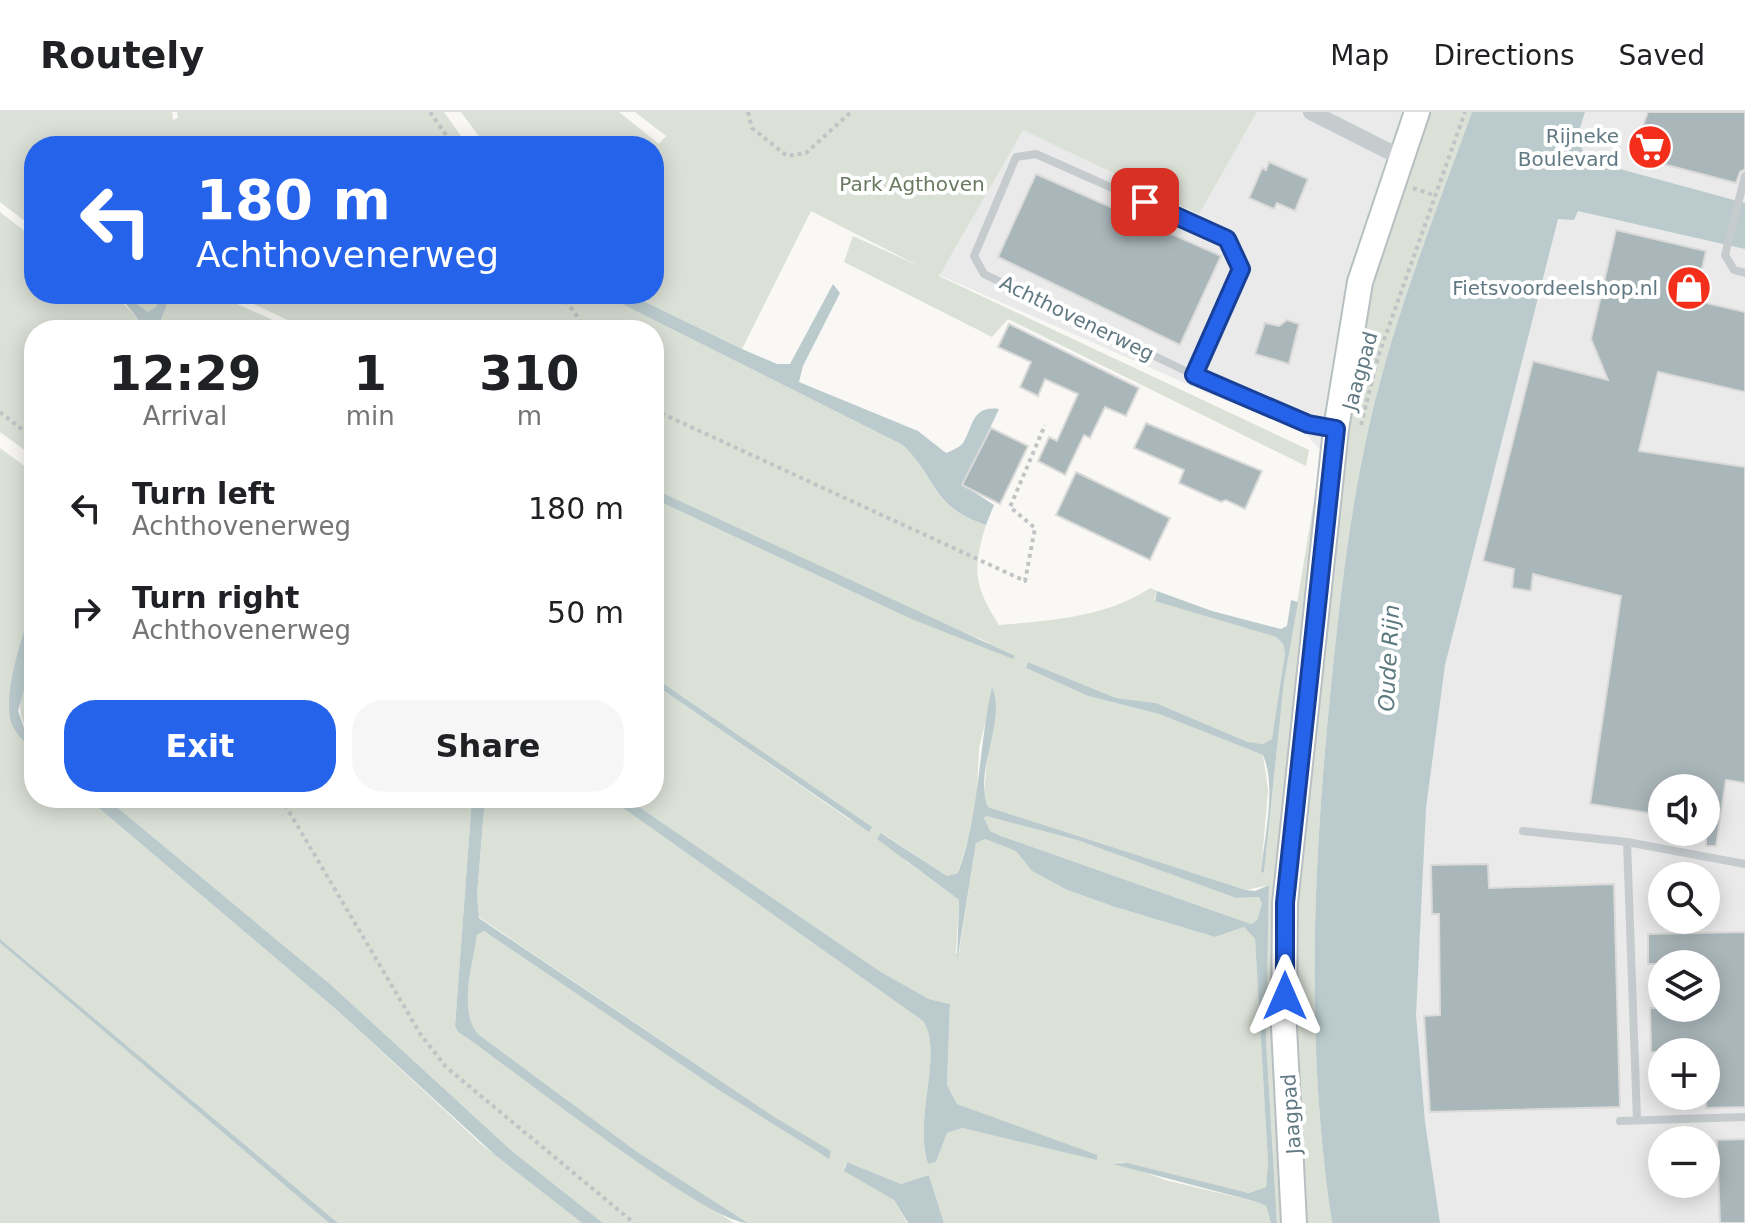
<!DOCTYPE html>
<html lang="en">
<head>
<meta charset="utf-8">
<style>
	body { margin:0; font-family:"DejaVu Sans",sans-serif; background:#f6f6f6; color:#202124; height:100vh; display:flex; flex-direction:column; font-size:30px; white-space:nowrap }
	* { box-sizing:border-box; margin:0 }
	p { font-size:26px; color:#757577 }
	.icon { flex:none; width:44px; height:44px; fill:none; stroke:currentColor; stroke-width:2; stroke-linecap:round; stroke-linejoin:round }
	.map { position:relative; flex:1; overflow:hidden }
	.panel { position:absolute; left:24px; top:208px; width:640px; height:488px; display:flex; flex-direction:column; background:#fff; border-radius:32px; box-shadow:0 4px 20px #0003 }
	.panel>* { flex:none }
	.hud { position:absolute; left:24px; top:24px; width:640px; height:168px; border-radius:32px; box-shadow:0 4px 20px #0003; background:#2563eb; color:#fff; overflow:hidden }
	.buttons { position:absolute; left:1648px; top:662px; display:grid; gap:16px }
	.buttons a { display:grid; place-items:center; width:72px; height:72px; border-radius:50%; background:#fff; box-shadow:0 4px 20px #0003; font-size:40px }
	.pin { position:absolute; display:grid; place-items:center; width:68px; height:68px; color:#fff; margin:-34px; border-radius:16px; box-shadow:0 4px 12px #0006 }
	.me { position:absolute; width:88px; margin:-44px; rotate:0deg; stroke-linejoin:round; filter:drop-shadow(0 0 6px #0008) }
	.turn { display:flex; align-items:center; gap:28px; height:168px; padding:0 40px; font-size:36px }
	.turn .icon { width:104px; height:104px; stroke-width:2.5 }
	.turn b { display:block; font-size:56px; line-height:68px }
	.eta { display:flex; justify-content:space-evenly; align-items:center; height:136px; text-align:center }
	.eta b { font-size:48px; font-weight:600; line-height:56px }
	.cta { display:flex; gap:16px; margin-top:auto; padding:16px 40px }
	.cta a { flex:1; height:92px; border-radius:32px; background:#2563eb; color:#fff; font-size:32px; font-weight:600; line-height:92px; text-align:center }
	.cta a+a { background:#f6f6f6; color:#202124 }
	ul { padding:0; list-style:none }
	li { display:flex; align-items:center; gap:24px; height:104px; padding:0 40px }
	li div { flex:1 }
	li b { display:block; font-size:30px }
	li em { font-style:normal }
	header { display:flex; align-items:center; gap:48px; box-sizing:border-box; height:112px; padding:0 40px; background:#fff; border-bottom:2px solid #e0e0e0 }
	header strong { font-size:38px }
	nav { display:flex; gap:44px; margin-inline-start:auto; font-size:28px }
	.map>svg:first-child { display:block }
</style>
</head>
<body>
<header>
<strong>Routely</strong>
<nav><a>Map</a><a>Directions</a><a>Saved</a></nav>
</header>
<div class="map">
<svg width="1745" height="1111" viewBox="0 0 1745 1111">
	<rect width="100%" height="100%" fill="#f9f8f5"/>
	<!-- built -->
	<path fill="#e9eae9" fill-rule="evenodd" d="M1257,0H1405L1347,188L1321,339L1303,318L1212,283L939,163L1023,17L1199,101Z
		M1567,0H1745V1111H1427L1406,951L1415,678ZM1662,676H1706V720H1662ZM1662,764H1706V808H1662ZM1662,852H1706V896H1662ZM1662,940H1706V984H1662ZM1662,1028H1706V1072H1662Z"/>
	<!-- green -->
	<path fill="#dbe1d6" d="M0,0H172L173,8L178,6L177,0H444L468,34H180L179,29H173V34H34V116L0,90Z
		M461,0H619L659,32L666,24L635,0H1257L1199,102L1023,18L939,164L1309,338L1306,354L1008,207L992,225L844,150L853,124L921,155L811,99L742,237L629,182H654V34H486Z
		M1405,0H1472C1435,102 1394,205 1370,310C1350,397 1340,485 1331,574C1313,753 1305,932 1332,1111H1277L1266,927L1269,773L1246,778L988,695L984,681L994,576L979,636L976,700L958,761L947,764L882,721L907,750L959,788L956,841H959L976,731L985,727L1017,739L1032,759L1067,778L1115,795L1215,825L1244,815L1255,827L1268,1051L1266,1075L1249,1081L1115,1049L1165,1068L1257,1090L1266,1094L1271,1111H944L929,1063L901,1072L847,1050L844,1055L894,1088L907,1111H748L636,1039L478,922C458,898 473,852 477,823L484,819L717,977L829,1047L776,1006L479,805L477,783L485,686H609L923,909C944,939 913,1007 928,1052L936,1050L947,1021L962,1016L1097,1047L957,992L947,973L950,892L929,887L881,860L626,686H654V572L850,708L871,715L654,565V387L909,506L992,532L903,495L654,377V218H309L232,182H602L903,333C939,369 929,394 986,413C972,457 974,474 999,513C1048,509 1108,505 1150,476L1157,479L1154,488L1276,525L1283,532L1285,542L1275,619L1272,627L1263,632L1248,630L1156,591L1116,586L1028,550L1026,556L1088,584L1159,602L1263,643L1268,678L1261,760L1264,761L1284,570L1347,188Z
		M0,100L34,126V182H161L156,195L148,200L125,184L122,190L138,207L141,218H34V345L0,320Z
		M171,182H215L295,218H157Z
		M0,336L34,361V487L12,572V613L34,639V686H87L338,899L481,1032L582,1111H338L0,827Z
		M34,541V626C8,599 25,573 34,541Z
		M106,686H472L455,914L458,920L620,1036L734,1111H603L512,1039L330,872Z
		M986,704L1077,728L1236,786L1259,785L1262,792L1257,808L1251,812L1001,724L990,719L983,706Z
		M0,831L329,1111H0Z"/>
	<!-- water -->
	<path fill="#bbcbcd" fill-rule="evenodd" d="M1472,0H1585L1577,25L1587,48L1745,91V137L1578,99L1574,108L1558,107L1445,553L1426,696L1416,903L1425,1010L1440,1111H1332C1305,932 1313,753 1331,574C1340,485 1350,397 1370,310C1394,205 1435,102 1472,0Z
		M833,172L840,181L803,254L799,270L918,319L946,341C951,339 960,335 963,331C973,316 971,293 999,297L963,373L994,393L986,413C930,394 939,369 903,333L602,182H629L742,237L777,252H790Z
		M161,182H171L157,218H141L138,207L121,186L125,183L148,200L156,195Z
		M654,377L1015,544L1013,547L909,506L654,387Z
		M1157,479L1212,499L1281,517L1287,514L1291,488L1298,490L1284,570L1264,761L1261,760C1264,726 1277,675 1263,643L1159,602L1088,584L1026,556L1028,550L1116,586L1156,591L1248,630L1263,632L1272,627L1285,542L1283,532L1276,525L1155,489Z
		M34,487V541L18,599L24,616L34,626V639C25,630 15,622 11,610C2,580 25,517 34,487Z
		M654,565L872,715L869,720L654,572Z
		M992,575C1007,609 973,659 988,695L1246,778L1255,779L1269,773L1266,927L1277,1111H1271L1266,1094L1257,1090L1113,1052L1127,1051L1249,1081L1266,1075L1268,1051L1255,827L1244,815L1215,825L1115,795L1067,778L1032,759L1016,739L985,727L976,731L957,850L959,788L877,727L881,721L947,764L958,761C980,702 978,637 992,575ZM986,704L1077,728L1236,786L1259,785L1262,792L1257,808L1251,812L1001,724L990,719L984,706Z
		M87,686H106L330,872L512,1039L603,1111H582L495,1043L338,899Z
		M472,686H485L477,783L479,806L776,1006L831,1039L829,1047L717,977L484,819L477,823C473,852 458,898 478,922L636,1039L748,1111C706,1111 508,953 458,920L455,914Z
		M609,686H626L881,860L929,887L950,892L947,973L957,992L1089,1040L1097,1043V1048L962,1016L947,1021L936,1050L928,1052C913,1007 944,939 923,909Z
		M0,827L338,1111H329L0,831Z
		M847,1050L901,1072L929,1063L944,1111H908L894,1088L844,1059Z"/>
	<!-- building -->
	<path fill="#a9b6ba" stroke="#dadad8" stroke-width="2" d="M1648,0H1745V57L1740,60L1736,71L1632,44Z
		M1269,50L1308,67L1295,99L1277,91L1274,97L1249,86L1262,56L1266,58Z
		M1036,62L1221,144L1180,233L998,145Z
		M1616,118L1706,139L1699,170L1706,191L1745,200V280L1658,260L1639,339L1745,355V671L1726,668L1716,734H1706V676H1662V703L1590,692L1621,484L1533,462L1531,479L1512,476L1514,457L1483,449L1533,249L1608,268L1591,227Z
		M1287,208L1299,212L1289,252L1255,242L1265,211L1279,214Z
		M1009,212L1139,276L1126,304L1105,295L1090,326L1084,323L1065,363L1038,349L1049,325L1057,329L1078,282L1045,267L1038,284L1020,275L1031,250L998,235Z
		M1146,311L1262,359L1245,397L1226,388L1221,390L1179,371L1184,358L1134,336Z
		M991,316L1028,334L1000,392L962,373Z
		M1076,360L1170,406L1150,448L1056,403Z
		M1488,752L1489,776L1614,772L1620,995L1430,1000L1424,904L1440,903L1439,802H1432L1431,753Z
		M1745,820V995L1706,996V940H1651L1650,896H1706V852H1648V822Z
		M1745,1027V1111H1720L1717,1028Z"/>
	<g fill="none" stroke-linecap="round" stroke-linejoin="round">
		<!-- secondary casing -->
		<g stroke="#b8bfc2" stroke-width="28">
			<path id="secondary" d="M1294,1111L1284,915L1285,791L1336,317L1360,170L1417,0"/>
		</g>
		<!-- path -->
		<path stroke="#c1c4c6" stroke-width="4" stroke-dasharray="4 4" stroke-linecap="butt" d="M430,0L454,34
			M748,0L752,16L787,44L806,41L851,0
			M1413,76L1434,83
			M561,182L587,218
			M654,298L1025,469L1035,416L1010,395L1045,313
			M0,300L34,327
			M1361,313L1378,245L1465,0
			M281,686L421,923L446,955L634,1111"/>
		<!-- lane -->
		<path stroke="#c6cbce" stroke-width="8" d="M1745,64L1725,143L1734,158L1745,161
			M1194,263L1241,157L1227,127L1036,42L1016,45L974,144L984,162L1194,263L1308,312L1335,317
			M1523,719L1627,730
			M1637,1008L1627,730L1745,752
			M1620,1009L1745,1005"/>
		<!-- street -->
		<path stroke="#c6cbce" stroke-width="16" d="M1311,0L1400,45"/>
		<!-- secondary -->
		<use href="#secondary" stroke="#fff" stroke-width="24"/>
	</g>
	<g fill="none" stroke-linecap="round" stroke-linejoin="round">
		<!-- route casing -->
		<g stroke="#184099" stroke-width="20">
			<path id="route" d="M1145,90L1227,127L1241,157L1194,263L1308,312L1336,317L1285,791V884"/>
		</g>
		<!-- route -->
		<use href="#route" stroke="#2563eb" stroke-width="14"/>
	</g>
	<!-- icons -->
	<defs>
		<g id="supermarket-disc" transform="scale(2.3)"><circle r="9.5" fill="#f32f1b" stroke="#fff"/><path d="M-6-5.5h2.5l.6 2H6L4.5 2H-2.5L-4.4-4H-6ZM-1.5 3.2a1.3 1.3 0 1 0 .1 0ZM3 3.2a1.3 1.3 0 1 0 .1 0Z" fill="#fff"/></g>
		<g id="shop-disc" transform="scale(2.3)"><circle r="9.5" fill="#f32f1b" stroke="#fff"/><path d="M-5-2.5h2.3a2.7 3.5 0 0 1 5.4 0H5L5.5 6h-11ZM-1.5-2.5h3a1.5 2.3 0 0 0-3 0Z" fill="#fff"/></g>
	</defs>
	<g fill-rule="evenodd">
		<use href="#supermarket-disc" x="1650" y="35"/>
		<use href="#shop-disc" x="1689" y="176"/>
	</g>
	<g text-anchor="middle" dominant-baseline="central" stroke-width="8" stroke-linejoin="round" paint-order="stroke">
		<!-- poi labels -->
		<g font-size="20" fill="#617983" stroke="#fff" text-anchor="end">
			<text x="1619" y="24">Rijneke<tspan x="1619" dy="23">Boulevard</tspan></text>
			<text x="1658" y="176">Fietsvoordeelshop.nl</text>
		</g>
		<!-- park labels -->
		<g font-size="20" fill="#697a60" stroke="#fff">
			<text x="912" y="72">Park Agthoven</text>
		</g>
		<!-- street labels -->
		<g font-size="20" fill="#617983" stroke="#fff">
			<text transform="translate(1077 206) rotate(26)">Achthovenerweg</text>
			<text transform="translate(1360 259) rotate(-74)">Jaagpad</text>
			<text transform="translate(1291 1002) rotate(-94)">Jaagpad</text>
		</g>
		<!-- water labels -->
		<g font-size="22" font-style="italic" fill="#5b797e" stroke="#fff">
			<text transform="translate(1389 546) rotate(-87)">Oude Rijn</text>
		</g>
	</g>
</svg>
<div class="buttons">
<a><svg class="icon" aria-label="sound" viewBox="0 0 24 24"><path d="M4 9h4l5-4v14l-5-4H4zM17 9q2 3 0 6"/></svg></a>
<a><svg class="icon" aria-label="search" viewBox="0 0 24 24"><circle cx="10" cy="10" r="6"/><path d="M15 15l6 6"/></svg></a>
<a><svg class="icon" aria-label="layers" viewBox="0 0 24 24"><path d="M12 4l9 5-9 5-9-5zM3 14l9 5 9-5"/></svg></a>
<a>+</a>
<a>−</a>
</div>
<div class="pin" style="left:1145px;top:90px;background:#d93025"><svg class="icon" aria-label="arrive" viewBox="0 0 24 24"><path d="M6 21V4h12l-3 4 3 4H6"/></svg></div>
<svg class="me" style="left:1285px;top:884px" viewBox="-20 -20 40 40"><path d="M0-17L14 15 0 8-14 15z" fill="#2563eb" stroke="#fff" stroke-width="4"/></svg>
<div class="hud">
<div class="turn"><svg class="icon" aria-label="left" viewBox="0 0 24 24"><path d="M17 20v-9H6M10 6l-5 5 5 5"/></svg><div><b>180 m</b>Achthovenerweg</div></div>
</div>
<section class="panel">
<div class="eta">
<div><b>12:29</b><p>Arrival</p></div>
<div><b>1</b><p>min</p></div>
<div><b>310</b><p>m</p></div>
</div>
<ul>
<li><svg class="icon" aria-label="left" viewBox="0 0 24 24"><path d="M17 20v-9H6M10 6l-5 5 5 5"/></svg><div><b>Turn left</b><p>Achthovenerweg</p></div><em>180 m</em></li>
<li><svg class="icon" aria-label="right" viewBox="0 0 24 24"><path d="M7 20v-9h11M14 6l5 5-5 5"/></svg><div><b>Turn right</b><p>Achthovenerweg</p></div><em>50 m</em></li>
</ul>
<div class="cta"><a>Exit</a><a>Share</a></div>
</section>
</div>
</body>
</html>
